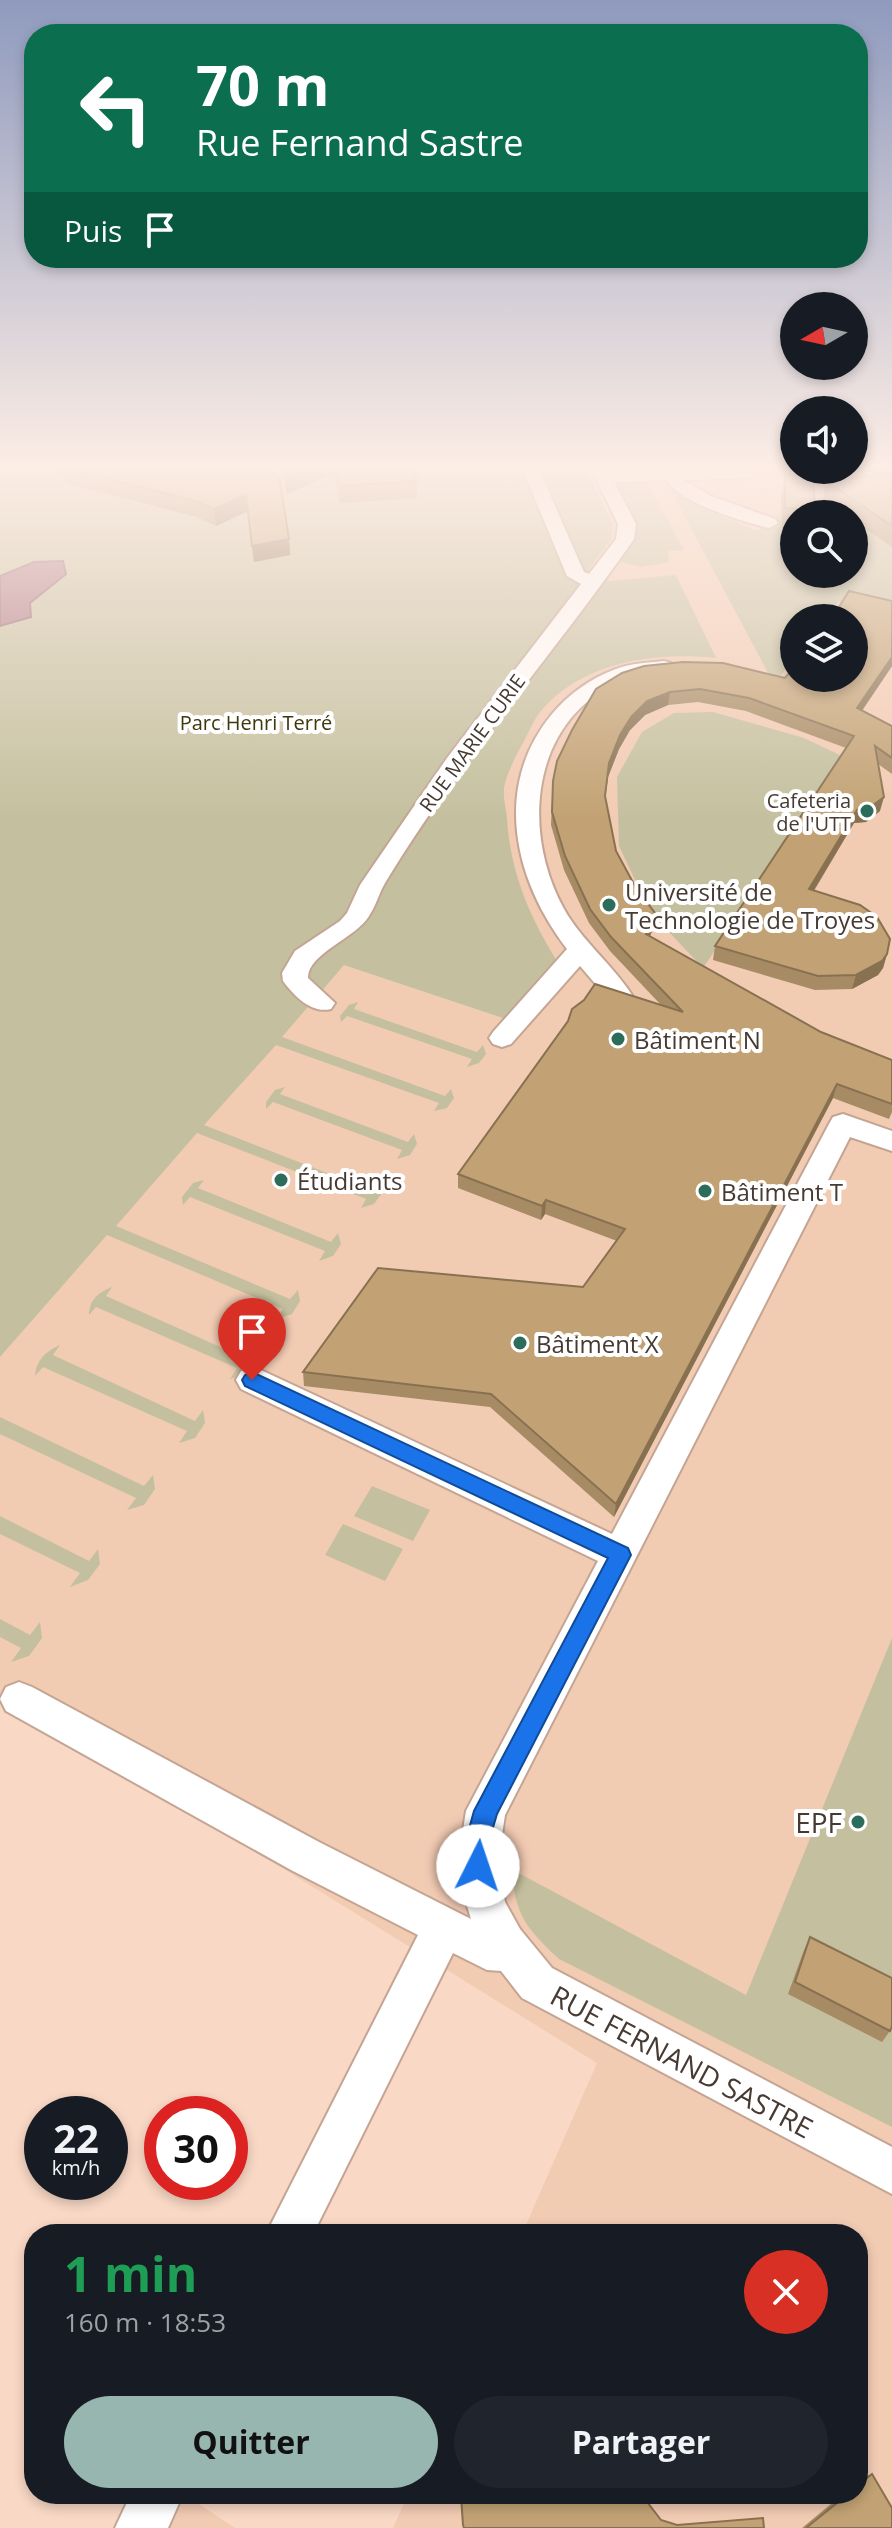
<!DOCTYPE html>
<html lang="fr">
<head>
<meta charset="utf-8">
<style>
	body { margin:0; font-family:"Open Sans",sans-serif; background:#20242c; color:#f1f3f6; height:100vh; display:flex; flex-direction:column; font-size:30px; white-space:nowrap }
	* { box-sizing:border-box; margin:0 }
	p { font-size:26px; color:#9ea1a6 }
	.icon { flex:none; width:44px; height:44px; fill:none; stroke:currentColor; stroke-width:2; stroke-linecap:round; stroke-linejoin:round }
	.map { position:relative; flex:1; overflow:hidden }
	.side { position:absolute; left:24px; top:2224px; width:844px; height:280px; display:flex; flex-direction:column; background:#171b24; border-radius:32px; box-shadow:0 4px 12px #0003 }
	.side>* { flex:none }
	.hud { position:absolute; left:24px; top:24px; width:844px; height:244px; border-radius:32px; box-shadow:0 4px 12px #0003; background:#0b6e4f; color:#fff; overflow:hidden }
	.needle { width:52px; rotate:261deg }
	.tools { position:absolute; left:780px; top:292px; display:grid; gap:16px }
	.tools a { display:grid; place-items:center; width:88px; height:88px; border-radius:50%; background:#171b24; box-shadow:0 4px 12px #0003; font-size:40px }
	.speed { position:absolute; left:24px; top:2096px; display:flex; gap:16px; font-size:40px; font-weight:700; text-align:center }
	.speed>* { display:grid; place-content:center; width:104px; height:104px; border-radius:50%; background:#171b24; box-shadow:0 4px 12px #0003; line-height:1 }
	.speed small { font-size:20px; font-weight:400 }
	.speed .limit { border:12px solid #d22; background:#fff; color:#111 }
	.pin { position:absolute; display:grid; place-items:center; width:68px; height:68px; color:#fff; margin:-82px -34px; border-radius:50% 50% 50% 0; rotate:-45deg; box-shadow:0 0 8px #0007 }
	.pin .icon { rotate:45deg }
	.me { position:absolute; width:88px; margin:-44px; rotate:4deg; stroke-linejoin:round; filter:drop-shadow(0 0 6px #0008) }
	.turn { display:flex; align-items:center; gap:28px; height:168px; padding:0 40px; font-size:36px }
	.turn .icon { width:104px; height:104px; stroke-width:2.5 }
	.turn b { display:block; font-size:56px; line-height:68px }
	.then { display:flex; align-items:center; height:76px; padding:0 40px; background:#0003; gap:16px; font-size:30px }
	.round { display:grid; place-items:center; flex:none; width:84px; height:84px; border-radius:42px; background:#20242c }
	.summary { display:flex; align-items:center; justify-content:space-between; height:136px; padding:0 40px }
	h1 { font-size:48px; font-weight:700; line-height:60px; color:#1e9e55 }
	.action { display:flex; gap:16px; margin-top:auto; padding:16px 40px }
	.action a { flex:1; height:92px; border-radius:48px; background:#98b6b0; color:#111; font-size:32px; font-weight:700; line-height:92px; text-align:center }
	.action a+a { background:#20242c; color:#f1f3f6 }
	.map>svg:first-child { display:block }
</style>
</head>
<body>
<div class="map">
<svg width="892" height="2528" viewBox="0 0 892 2528">
	<rect width="100%" height="100%" fill="#f9d8c5"/>
	<!-- built -->
	<path fill="#f2cbb3" fill-rule="evenodd" d="M634,465H794V470H854V465H892V2528H393L408,2494H858V2234H522L597,2063L0,1693V1297L590,554ZM794,514H854V574H794ZM794,618H854V678H794Z
		M187,2496L235,2528H161Z"/>
	<!-- green -->
	<path fill="#c4c09f" d="M0,465H584L613,524L611,540L588,570L610,581L676,575L716,658C656,652 583,661 541,711C534,719 529,732 523,743C516,755 507,773 504,788C503,797 506,809 507,818C510,871 529,916 557,961L509,1020L344,965L282,1037L445,1096L451,1089L454,1098L447,1108L434,1111L439,1103L276,1045L204,1125L373,1191L379,1182L382,1193L374,1204L361,1208L366,1199L197,1133L116,1226L290,1299L298,1290L300,1301L292,1314L277,1319L283,1309L107,1235L0,1357Z
		M622,480L646,481L684,550L668,551L669,562L641,567L621,562L636,529L617,483Z
		M668,485L678,494L707,504L699,507L757,531L781,511L782,531L794,532V574H854V521L892,547V605L838,602L825,618H794V658L774,684Z
		M713,712L804,738L846,758L703,968L650,912L619,846L617,777L642,732L674,713Z
		M358,1002L354,1009L477,1052L483,1045L486,1054L479,1063L467,1067L472,1059L347,1016L341,1022L340,1016L349,1005Z
		M285,1087L280,1094L408,1142L414,1134L417,1144L410,1155L397,1159L402,1150L273,1102L266,1109V1102L275,1090Z
		M204,1180L198,1188L331,1242L338,1233L341,1244L333,1256L319,1261L325,1251L190,1197L183,1205L182,1197L193,1183Z
		M112,1287L106,1296L245,1358L252,1348L255,1360L246,1374L230,1379L237,1368L96,1307L89,1315C89,1300 99,1292 112,1287Z
		M60,1345L53,1355L195,1421L203,1410L205,1423L195,1438L179,1443L187,1431L43,1367L35,1376C36,1360 46,1351 60,1345Z
		M0,1417L144,1486L153,1475L155,1489L144,1505L127,1510L136,1498L0,1434Z
		M372,1486L430,1510L413,1541L354,1516Z
		M0,1516L89,1561L98,1549L100,1564L88,1580L70,1587L80,1573L0,1534Z
		M343,1524L403,1549L385,1581L325,1555Z
		M0,1619L30,1635L40,1622L42,1638L29,1656L11,1662L21,1648L0,1637Z
		M892,1638V2127L559,1959C528,1930 513,1914 513,1870L746,1995Z"/>
	<!-- water -->
	<path fill="#aa7280" stroke="#8c6169" stroke-width="2" d="M63,561L66,574L30,603L31,617L0,626V576L34,562Z"/>
	<g fill="none" stroke-linecap="round" stroke-linejoin="round">
		<!-- minor casing -->
		<g stroke="#c4a593" stroke-width="4">
			<path id="minor" d="M419,465H435V466L427,471Z
				M521,465H537L584,572L589,574L616,539L618,524L589,465H605L609,472L664,470V465H680V470L755,469L757,473L749,478L683,480L711,496L775,519L778,523L769,528C741,521 682,504 666,480L614,482L636,524L634,539C553,655 458,762 385,883C379,893 376,906 369,916C356,938 307,954 308,978L335,1003L331,1009C312,1014 294,996 283,981L282,973L295,951L340,921L347,913L360,885L447,758L581,584L567,576Z
				M664,661L671,663L674,667L671,671C657,675 642,673 629,678C532,713 519,828 564,909C582,941 612,964 632,995L628,1001H610L580,966L511,1044L502,1047L493,1044L489,1038L493,1032L567,949C514,880 492,787 552,714C569,694 591,678 616,669C631,663 648,663 664,661Z
				M843,1114L892,1131V1151L850,1137L505,1815L498,1861L505,1902L520,1929L552,1968L892,2147V2194L522,1998L501,1971L487,1970L453,1953L313,2234H266L418,1935L291,1870L6,1711L0,1699L6,1687L19,1682L32,1687L319,1842L471,1919L460,1883L458,1861L466,1811L598,1561L241,1389L236,1380L241,1371L252,1367L263,1371L612,1534L829,1124L833,1117Z
				M131,2494H183L168,2528H115Z"/>
		</g>
		<!-- minor -->
		<use href="#minor" fill="#fff" fill-rule="evenodd"/>
	</g>
	<!-- wall -->
	<path fill="#a78b64" d="M47,465H254L289,539L290,555L254,562L248,511L216,526L197,517L66,483L64,476L48,467Z
		M282,465H412L417,481V498L340,503L334,473L287,494Z
		M704,465H729L704,467Z
		M856,465H892V547L854,521V514H844L823,500L826,481L873,475Z
		M785,473L815,510L814,514H794V532L782,531L781,496Z
		M892,601V666L862,711L892,726V774L878,764L880,811L866,822L854,823L814,891L887,954L883,968L878,975L852,989L815,990L713,960L715,946L846,748L746,711L698,702L668,705L645,715L630,730L619,749L608,777L605,798L616,851L636,888L655,913L654,927L650,936L821,1032L892,1060V1112L889,1119L833,1098L614,1517L490,1407L304,1386L303,1372L583,1287L617,1241L545,1214L541,1220L458,1188V1174L661,1005L610,951L589,923L564,870L551,825L553,781L596,689L785,678Z
		M810,1937L892,1978V2028L882,2042L788,1994L804,1950Z
		M872,2474L892,2528H802L843,2494H858V2482L864,2477Z"/>
	<!-- shaded-wall -->
	<path fill="#887151" d="M313,465H333L334,473L287,494L285,477Z
		M246,495L248,511L216,526L214,509Z
		M289,539L290,555L254,562L252,546Z
		M892,657V666L854,722L857,708Z
		M670,692L668,705L645,715L630,730L619,749L608,777L604,810L609,763L620,735L631,717L647,701Z
		M884,797L880,811L866,822L854,823L806,903L809,889L857,810Z
		M655,913L654,927L644,948L646,934Z
		M887,954L883,968L878,975L852,989L856,975Z
		M837,1084L833,1098L614,1517L616,1504Z
		M546,1200L545,1214L541,1220L542,1206Z"/>
	<!-- building -->
	<path fill="#c2a274" stroke="#887151" stroke-width="2" d="M68,465H254L279,476L289,539L252,546L246,495L214,509L195,501L63,467Z
		M284,465H313L285,477Z
		M335,465H412L417,481L339,486Z
		M785,473L813,478L815,510L785,508Z
		M892,473V526L826,481Z
		M849,591L892,601V657L857,708L892,726V758L875,746L884,797L869,808L857,810L809,889L860,905L877,917L890,939L887,954L882,961L856,975L818,976L715,946L854,736L749,698L700,689L670,692L647,701L631,717L620,735L609,763L605,796L616,851L636,888L655,913L646,934L821,1032L892,1060V1104L837,1084L616,1504L491,1394L303,1372L378,1268L583,1287L625,1229L546,1200L542,1206L458,1174L568,1021L572,1009L584,1000L595,984L683,1012L611,937L590,909L565,856L552,812L553,781L557,761L572,730L596,689L622,673L644,666L683,662L723,663L785,678L794,667V678H854V618H832Z
		M810,1937L892,1978V2026L890,2031L795,1982Z
		M872,2474L892,2508V2528H806L848,2494H858V2485Z
		M462,2494H645L648,2503L661,2520L677,2525L763,2518L764,2528H464L463,2525L461,2496Z"/>
	<!-- sky -->
	<linearGradient id="sky" x2="0" y2="1"><stop stop-color="#8f9abe"/><stop offset="0.57" stop-color="#fcede5"/><stop offset="1" stop-color="#fcede5" stop-opacity="0"/></linearGradient>
	<rect width="892" height="819" fill="url(#sky)"/>
	<!-- route -->
	<path fill="#1a73e8" stroke="#114b97" stroke-width="2" d="M252,1372L628,1548L631,1555L497,1814L489,1841L491,1866L487,1874L478,1878L470,1874C461,1853 468,1832 474,1811L608,1558L245,1386L242,1380L245,1375Z"/>
	<!-- markers -->
	<g fill="#2b6c5b" stroke="#fff" stroke-width="3">
		<circle cx="867" cy="811" r="8"/>
		<circle cx="609" cy="905" r="8"/>
		<circle cx="618" cy="1039" r="8"/>
		<circle cx="281" cy="1180" r="8"/>
		<circle cx="705" cy="1191" r="8"/>
		<circle cx="520" cy="1343" r="8"/>
		<circle cx="858" cy="1822" r="8"/>
	</g>
	<g text-anchor="middle" dominant-baseline="central" stroke-width="8" stroke-linejoin="round" paint-order="stroke">
		<!-- far-park labels -->
		<g font-size="20" fill="#3e380b" stroke="#fff">
			<text x="256" y="722">Parc Henri Terré</text>
		</g>
		<!-- far-street labels -->
		<g font-size="20" fill="#473a32" stroke="#fff">
			<text transform="translate(472 743) rotate(-54)">RUE MARIE CURIE</text>
		</g>
		<!-- far-poi labels -->
		<g font-size="20" fill="#473a32" stroke="#fff" text-anchor="end">
			<text x="851" y="800">Cafeteria<tspan x="851" dy="23">de l'UTT</tspan></text>
		</g>
		<!-- poi labels -->
		<g font-size="24" fill="#473a32" stroke="#fff" text-anchor="start">
			<text x="625" y="891">Université de<tspan x="625" dy="28">Technologie de Troyes</tspan></text>
			<text x="634" y="1039">Bâtiment N</text>
			<text x="297" y="1180">Étudiants</text>
			<text x="721" y="1191">Bâtiment T</text>
			<text x="536" y="1343">Bâtiment X</text>
		</g>
		<!-- near-poi labels -->
		<g font-size="28" fill="#473a32" stroke="#fff" text-anchor="end">
			<text x="842" y="1822">EPF</text>
		</g>
		<!-- near-street labels -->
		<g font-size="28" fill="#473a32" stroke="#fff">
			<text transform="translate(682 2061) rotate(28)">RUE FERNAND SASTRE</text>
		</g>
	</g>
</svg>
<div class="tools">
<a><svg class="needle" viewBox="-14 -14 28 28"><path d="M0-13l5 13h-10z" fill="#e53935"/><path d="M0 13l5-13h-10z" fill="#9ea1a6"/></svg></a>
<a><svg class="icon" aria-label="sound" viewBox="0 0 24 24"><path d="M4 9h4l5-4v14l-5-4H4zM17 9q2 3 0 6"/></svg></a>
<a><svg class="icon" aria-label="search" viewBox="0 0 24 24"><circle cx="10" cy="10" r="6"/><path d="M15 15l6 6"/></svg></a>
<a><svg class="icon" aria-label="layers" viewBox="0 0 24 24"><path d="M12 4l9 5-9 5-9-5zM3 14l9 5 9-5"/></svg></a>
</div>
<div class="speed"><div>22<small>km/h</small></div><div class="limit">30</div></div>
<div class="pin" style="left:252px;top:1380px;background:#d93025"><svg class="icon" aria-label="arrive" viewBox="0 0 24 24"><path d="M6 21V4h12l-3 4 3 4H6"/></svg></div>
<svg class="me" style="left:478px;top:1866px" viewBox="-20 -20 40 40"><circle r="19" fill="#fff"/><path d="M0-13L10 11 0 6-10 11z" fill="#1a73e8"/></svg>
<div class="hud">
<div class="turn"><svg class="icon" aria-label="left" viewBox="0 0 24 24"><path d="M17 20v-9H6M10 6l-5 5 5 5"/></svg><div><b>70 m</b>Rue Fernand Sastre</div></div>
<div class="then">Puis<svg class="icon" aria-label="arrive" viewBox="0 0 24 24"><path d="M6 21V4h12l-3 4 3 4H6"/></svg></div>
</div>
<section class="side">
<div class="summary"><div><h1>1 min</h1><p>160 m · 18:53</p></div><a class="round" style="background:#d93025;color:#fff"><svg class="icon" aria-label="close" viewBox="0 0 24 24"><path d="M6 6l12 12M18 6L6 18"/></svg></a></div>
<div class="action"><a>Quitter</a><a>Partager</a></div>
</section>
</div>
</body>
</html>
